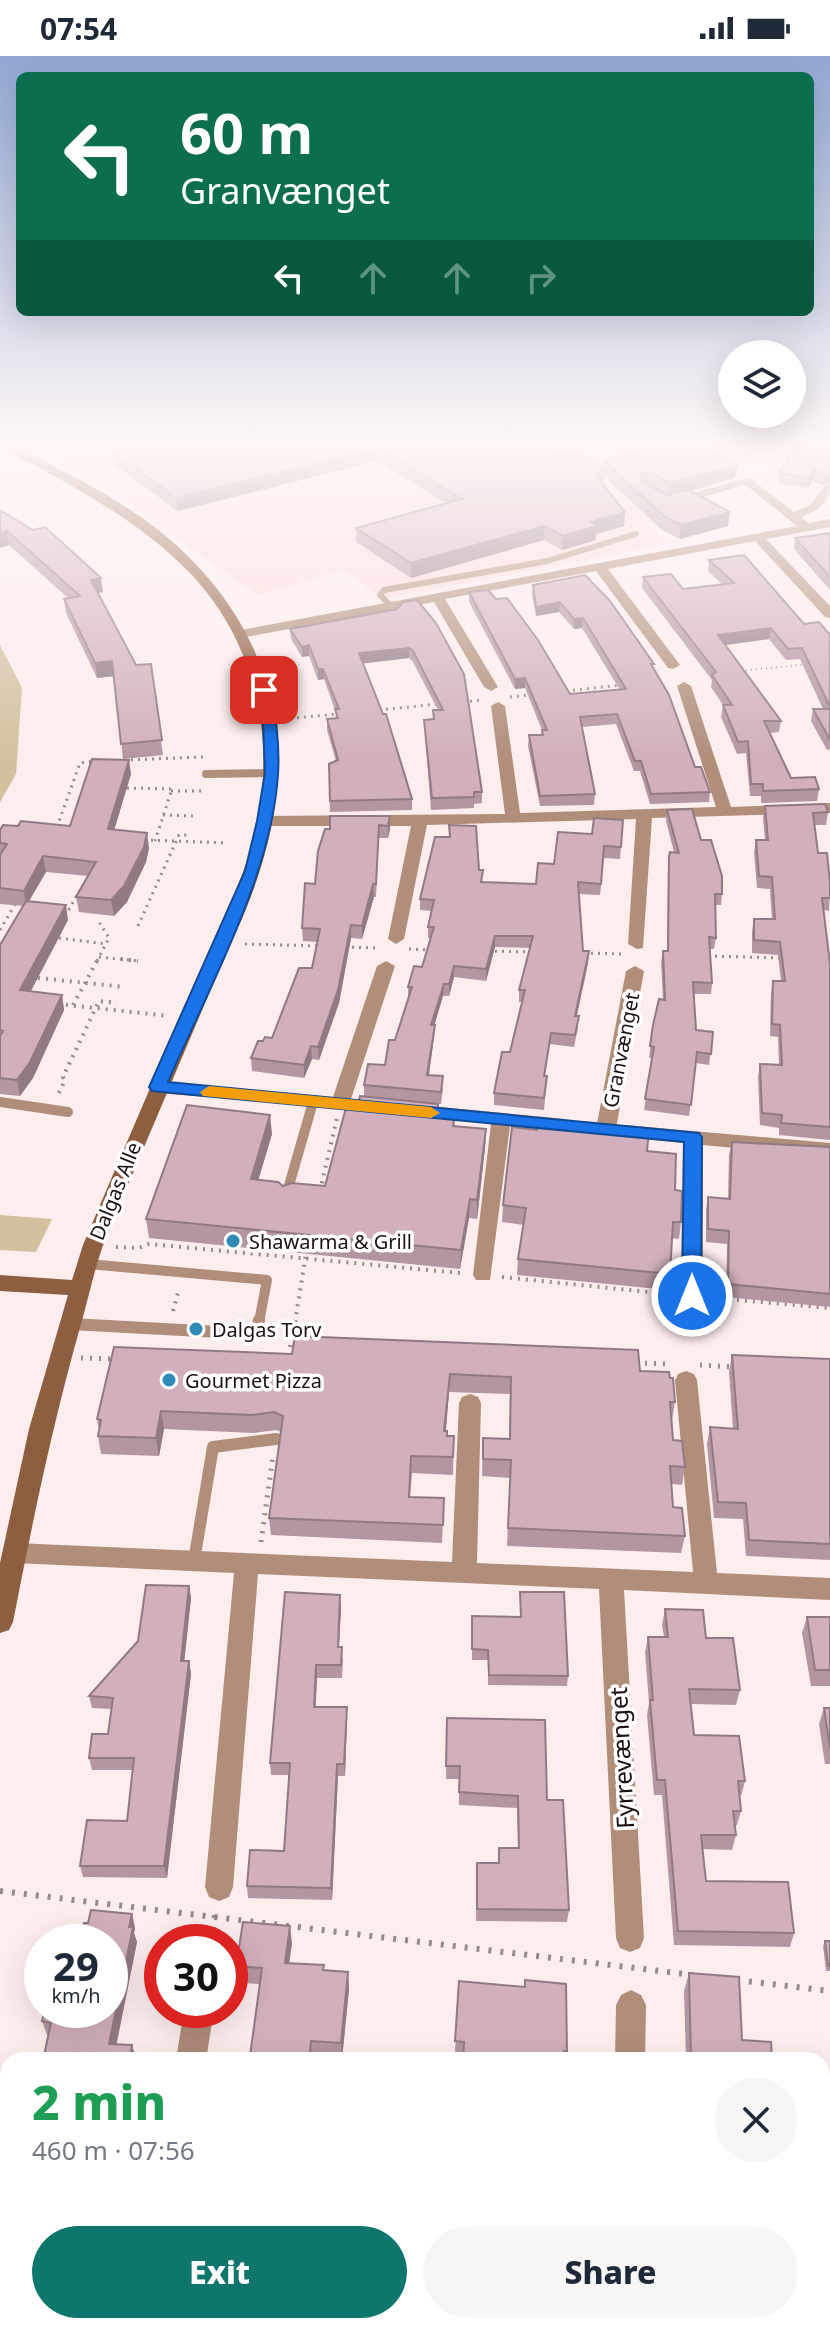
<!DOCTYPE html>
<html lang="en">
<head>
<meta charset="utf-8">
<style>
	body { margin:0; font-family:"Noto Sans",sans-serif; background:#f6f6f7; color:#1f2937; height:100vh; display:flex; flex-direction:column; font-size:30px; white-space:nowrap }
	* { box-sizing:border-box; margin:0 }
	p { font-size:26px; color:#747a83 }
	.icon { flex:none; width:44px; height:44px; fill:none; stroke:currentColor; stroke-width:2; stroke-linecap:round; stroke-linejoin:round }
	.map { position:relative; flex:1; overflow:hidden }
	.drawer { position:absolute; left:0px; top:1996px; width:830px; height:282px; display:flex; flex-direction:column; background:#fff; border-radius:24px 24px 0 0; box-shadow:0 8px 32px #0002 }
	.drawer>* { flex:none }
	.top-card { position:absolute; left:16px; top:16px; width:798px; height:244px; border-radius:12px; box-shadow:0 8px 32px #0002; background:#0b6e4f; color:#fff; overflow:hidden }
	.fabs { position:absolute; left:718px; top:284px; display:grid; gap:16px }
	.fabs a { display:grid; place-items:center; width:88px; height:88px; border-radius:50%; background:#fff; box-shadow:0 8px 32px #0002; font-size:40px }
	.speed { position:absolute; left:24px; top:1868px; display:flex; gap:16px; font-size:40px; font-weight:700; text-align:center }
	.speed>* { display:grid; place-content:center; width:104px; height:104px; border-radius:50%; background:#fff; box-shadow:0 8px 32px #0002; line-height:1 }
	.speed small { font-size:20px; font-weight:400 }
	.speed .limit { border:12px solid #d22; background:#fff; color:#111 }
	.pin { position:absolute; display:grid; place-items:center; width:68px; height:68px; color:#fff; margin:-34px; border-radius:16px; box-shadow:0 4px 12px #0006 }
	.me { position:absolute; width:88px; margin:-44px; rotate:0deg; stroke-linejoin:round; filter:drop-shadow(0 0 6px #0008) }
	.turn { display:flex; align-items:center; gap:28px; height:168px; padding:0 32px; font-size:36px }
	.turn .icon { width:104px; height:104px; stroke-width:2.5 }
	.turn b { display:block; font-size:56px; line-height:68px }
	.lanes { display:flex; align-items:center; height:76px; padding:0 32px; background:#0003; justify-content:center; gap:40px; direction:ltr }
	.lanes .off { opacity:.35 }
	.round { display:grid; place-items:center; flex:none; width:84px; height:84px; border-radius:42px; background:#f6f6f7 }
	.head { display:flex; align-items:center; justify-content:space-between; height:136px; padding:0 32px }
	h1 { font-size:48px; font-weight:800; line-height:60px; color:#1e9e55 }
	.button { display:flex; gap:16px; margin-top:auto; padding:16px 32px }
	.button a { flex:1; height:92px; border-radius:48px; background:#0f766e; color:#fff; font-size:32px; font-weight:800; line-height:92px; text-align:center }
	.button a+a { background:#f6f6f7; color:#1f2937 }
	.status { display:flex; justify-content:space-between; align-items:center; height:56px; padding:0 40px; background:#fff; direction:ltr }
	.status svg { height:22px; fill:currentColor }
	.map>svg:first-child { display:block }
</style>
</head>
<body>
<div class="status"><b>07:54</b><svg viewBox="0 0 49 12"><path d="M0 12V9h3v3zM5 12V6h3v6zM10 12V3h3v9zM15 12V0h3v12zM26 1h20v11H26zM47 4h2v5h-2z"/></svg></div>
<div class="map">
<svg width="830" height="2277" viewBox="0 0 830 2277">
	<rect width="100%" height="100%" fill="#fdedec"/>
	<!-- built -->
	<path fill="#fadddb" d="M37,385H660L746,429L647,458L654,463L646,467L669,488L382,543L345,514L258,539Z"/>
	<!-- green -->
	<path fill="#d2c09e" d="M0,589L22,632L16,718L0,746Z
		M0,1159L52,1163L36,1196L0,1194Z"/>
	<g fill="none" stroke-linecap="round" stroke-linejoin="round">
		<!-- path-far4 -->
		<path stroke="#998a89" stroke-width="2" stroke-dasharray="1 4" stroke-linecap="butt" d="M782,399L791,405
			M589,405L655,385
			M772,415L786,413
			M741,615L808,608"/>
		<!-- path-far3 -->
		<path stroke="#998a89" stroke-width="3" stroke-dasharray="2 5" stroke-linecap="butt" d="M566,635L621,629
			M510,641L529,639
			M463,646L482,644
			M379,654L438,648
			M283,663L338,658
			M124,704L203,701
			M127,732L172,733L155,785
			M171,735H201
			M163,759L194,760
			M57,771L80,707L95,705
			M144,784L227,787
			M65,860L83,829
			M138,870L179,779H187
			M0,874L17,845
			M59,882L106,888
			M245,888L320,890
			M345,891L380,892
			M409,893L432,894
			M488,895L532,896
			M584,897L624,898
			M708,900L780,902
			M99,901L138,905
			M97,905L109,882L99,866"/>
		<!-- path-far2 -->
		<path stroke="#998a89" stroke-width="4" stroke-dasharray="2 6" stroke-linecap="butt" d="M121,903L138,905
			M38,922L125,931
			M58,948L169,960
			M73,949L98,903
			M59,1037L65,1024L63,1021L99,945L117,947
			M320,1135L337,1062
			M116,1191L139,1192L149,1188L461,1217
			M502,1221L668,1238
			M713,1242L830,1252
			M173,1255L179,1233
			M295,1266L306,1198"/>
		<!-- path-far1 -->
		<path stroke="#998a89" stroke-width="5" stroke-dasharray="2 7" stroke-linecap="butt" d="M289,1300L295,1264
			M81,1302L112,1303
			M636,1307L671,1308
			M700,1309L735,1311
			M261,1486L273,1400"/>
		<!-- path -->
		<path stroke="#998a89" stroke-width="6" stroke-dasharray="3 9" stroke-linecap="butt" d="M0,1835L693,1919
			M211,1886L216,1853
			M737,1924L830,1935"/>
		<!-- lane-far3 -->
		<path stroke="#b08e7a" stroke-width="6" d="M688,442L747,425
			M391,550L380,539L384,534L547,505L636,478"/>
		<!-- lane-far2 -->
		<path stroke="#b08e7a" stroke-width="8" d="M206,718L271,717"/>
		<!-- lane-far1 -->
		<path stroke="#b08e7a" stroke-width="10" d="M0,1046L68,1056
			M286,1140L313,1046
			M88,1208L267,1224L259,1266"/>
		<!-- lane -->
		<path stroke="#b08e7a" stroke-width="12" d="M71,1268L256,1278L259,1264
			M194,1505L213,1391L276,1383"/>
		<!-- street -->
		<path fill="#b08e7a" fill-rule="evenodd" d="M743,423H751L794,456L810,449L826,428L830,427C830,446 819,454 801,461L809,467L830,463V471L766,483L830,550V562L825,561L755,485L608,513L680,609L673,613L668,612L596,515L445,543L498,631L491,635L484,631L434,546L241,582L234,578L241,574L797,470L743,427Z
			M684,626L691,630L731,751L830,747V757L652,762L643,892L637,893L628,888L636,763L427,769L404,883L396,888L388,883L411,770H264L256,765L264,760L505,758L491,650L498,646L505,650L520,757L716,751L677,630Z
			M386,905L395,910L351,1043L380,1047L382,1051L380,1055L158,1037L149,1031L158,1025L333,1041L377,910Z
			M635,910L644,915L616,1073L606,1079L596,1073L626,915Z
			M429,1050L564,1063L574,1069L564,1075L510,1070L490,1224H476L473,1219L491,1068L422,1060L419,1056Z
			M624,1069L830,1087V1101L703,1089V1240L699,1246H685L681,1240L683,1087L617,1080L614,1075L617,1070Z
			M686,1315L694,1318L697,1324L717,1517L830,1522V1544L624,1534L644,1882L640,1892L630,1896L620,1892L616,1882L599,1533L258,1518L233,1831L229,1841L219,1845L209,1841L205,1831L234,1517L15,1507L6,1504L3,1497L6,1490L15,1487L452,1506L459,1347L462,1341L470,1338L478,1341L481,1347L477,1507L693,1516L675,1324L678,1318Z
			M631,1934L641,1939L646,1949L645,2004H615L616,1949L621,1939Z
			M184,1954H214L206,2004H176Z
			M127,2270H161L160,2277H126Z
			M608,2270H642V2277H608Z"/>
		<!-- secondary -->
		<path fill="#8e5e40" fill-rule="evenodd" d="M0,385H8C65,417 126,444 175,488C273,576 300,690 260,814C247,857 225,898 208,940C174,1021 139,1102 105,1184C94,1213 88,1245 79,1275C52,1371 32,1468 13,1566L9,1574L0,1577V1507L29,1373L68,1239L0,1235V1219L72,1224L83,1189C116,1111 150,1033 183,955C203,909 226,864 243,816C281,714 267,598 190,517C136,461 67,428 0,390Z"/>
	</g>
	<!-- wall -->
	<path fill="#b496a2" d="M534,385L562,400L603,411L604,405L735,422L690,435L728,470L680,483L662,474L604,420V425L602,427L625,456L624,470L596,478V484L562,494L544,484L411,522L356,486V472L446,447L377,405L177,455L114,408L112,395Z
		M830,386L821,429L813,424L808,432L778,427L779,417Z
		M0,454L103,536L98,537L136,609L151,608L163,699L123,703L114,620L97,622L66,557L64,543L68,542L9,489Z
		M830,477V534L794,493L795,482Z
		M709,504L804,568L830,579V693L827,694L811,665L813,653H823L800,603L786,604L769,583L726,589L781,665L779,676L770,677L791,722L819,733L817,745L761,747V740H750L746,697L737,698L721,661L723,649L711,631L712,624L642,532L643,521L683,533L722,528L708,515Z
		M585,519L653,612L695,711L710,736L709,746L650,748L640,715H634L616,668L582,671L595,738L594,749L540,750L528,690L529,679H541L542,674L525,632L515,633L469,546V536L570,638L620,634L582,572L574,573L559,556L536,560L532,539L533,529Z
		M397,553L482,736V747L474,748V752L431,754L424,664L433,663V654H438L413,606L409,602L363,607L412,743V754L330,756L329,708L336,705L327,674V663L336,662L335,654L324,623L318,624L309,600L302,601L291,583L290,573Z
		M131,718L114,774L149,792L146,806L127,846L114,860L79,856L76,841L88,820L46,816L29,845L68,864L31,935L62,939L64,954L33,1022L20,1040L0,1038V889L23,850L0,848V774L18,770H70Z
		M765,750L828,756L826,769H814L818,797L830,827L829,855L824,854L830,908V1084L779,1079V1072L760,1069L758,1021L760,1008L779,1009L778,981L770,980L771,937L773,925H781L778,899L752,897V875L754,863H772L770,833L757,832L754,796L756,784H765L763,762Z
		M667,754L701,784L722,838L721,849H715L716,882L714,893H710L712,927L711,938H694L696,974L713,976L709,1009L696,1007L689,1060L644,1054L652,1002H649L653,969L663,944L661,906L663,895H667L668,811L669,800L674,796L666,765Z
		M390,760V773L388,782H379L376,841H374L362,883L351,882L339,947L319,1004L312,1003L304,1022L252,1015L251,1002L263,985L272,982L312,912L317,886L303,885L302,872L330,773Z
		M623,764L620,803L604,802L600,839L579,838L583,895H589L588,907L577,960L578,972L574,991L550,988L545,1020H547L544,1054L494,1049V1037L510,996L522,946H519V934L530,892L495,891L486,925L454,921L449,940H443L434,969V981L429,1019L443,1032L441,1048H438V1052L456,1070L486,1073L485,1092L477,1163L469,1162L460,1213L149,1182L146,1163L272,1078L258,1124L283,1130H325L359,1045L364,1041V1029L385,1009L395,984L408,942V931L422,911L430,882H428V871L432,855L420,854V843L449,781V769L479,814L483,826L536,828L554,808L592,778Z
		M732,1086L830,1091V1251L726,1241L727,1188L706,1186V1154L708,1141L728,1143L729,1099Z
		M647,1095L675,1134L681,1166L679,1183L672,1182L670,1218L668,1234L517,1219L518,1203L524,1169L502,1166L503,1149Z
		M114,1291L640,1315L675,1346L672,1364L673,1384L685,1411L682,1429L672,1428L673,1451L685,1480L681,1497L507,1490L510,1422L482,1420L483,1382L509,1383L510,1338L449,1336L446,1375L447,1380H454L453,1419L412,1417L410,1441L444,1442L442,1487L271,1479L269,1462L281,1376L276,1374L254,1377L164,1373L159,1400L101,1398L98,1380L99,1375L97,1363Z
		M732,1299L830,1303V1504L746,1500L743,1463L714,1462L707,1388L710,1371L733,1373L729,1315Z
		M189,1530L191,1542L184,1605H189L191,1618L167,1822L83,1821L80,1810L127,1765L133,1714H92L89,1702L108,1678L112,1653L92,1652L89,1640Z
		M520,1536L568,1620L567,1630L488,1629V1604H472V1560L520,1561Z
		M341,1552L339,1591L343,1604L342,1622H317L315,1651H347V1664L345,1720H338L332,1844L248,1842L247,1830L284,1795L289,1719H271L270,1707Z
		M665,1553L706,1582L740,1634L736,1649L691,1648L694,1679L745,1725L741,1740H740L741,1755L737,1769H735L736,1779L732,1794L702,1793L706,1825L794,1877L790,1891L674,1889L662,1739H654L647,1659L649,1647L645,1596L648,1581H664L662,1569Z
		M807,1561H830V1630H811L802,1577Z
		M824,1652H830V1708H825L819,1668Z
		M447,1662L547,1744L569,1854L567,1866L476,1865L477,1807H498L499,1792H518L517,1752L459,1749V1723H446Z
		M132,1858L135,1872L134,1877L137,1886L116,1988L132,1989L136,2003L47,1979L42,1965L110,1954L88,1867Z
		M825,1885H830V1915H826L823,1890Z
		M292,1887L289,1907L324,1914L348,1916L349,1933L342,2003L313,2001L250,2000L260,1928L239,1927L236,1910Z
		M689,1917L742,1984L772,2004H686L684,1935Z
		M459,1925L567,1996L565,2004H463L464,1997L455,1996Z
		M0,2159L8,2161V2238L0,2237Z"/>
	<!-- shaded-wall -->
	<path fill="#927a84" d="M377,392V405L177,455L176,442Z
		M737,409L735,422L669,441L670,427Z
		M605,412L604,425L595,434L596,420Z
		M815,413L813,424L808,432L809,422Z
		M648,416L647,430H640L641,417Z
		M830,416V426L821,429L823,419Z
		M625,456L624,470L596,478V484L562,494L563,480L591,466Z
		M730,456L728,470L680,483L681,469Z
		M544,470V484L411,522V507Z
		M7,475L9,489L0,492V477Z
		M101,522L103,536L93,538L91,524Z
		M560,546L559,556L536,560V551Z
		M583,562L582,572L574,573V563Z
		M771,572L769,583L717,590L718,579Z
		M309,589V600L302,601V591Z
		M409,592V602L359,608V597Z
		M112,605L114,620L97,622L95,607Z
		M318,613H323L324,623L318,624Z
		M525,622V632L515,633V623Z
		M129,704L131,718L110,788L108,773Z
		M390,760V773L388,782V770Z
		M147,777L149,792L146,806L127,846L114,860L111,844Z
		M43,800L46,816L26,850L24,835Z
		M373,828L374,841L362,883V870Z
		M66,849L68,864L23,950L20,934Z
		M351,869V882L339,947L319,1004L318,991Z
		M495,880V891L486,925V913Z
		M589,895L588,907L574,971L575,960Z
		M454,910V921L449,940V928Z
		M444,928L443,940L431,981V969Z
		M62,939L64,954L33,1022L20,1040L17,1024Z
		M435,969L434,981L427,1031V1019Z
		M311,990L312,1003L304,1022V1009Z
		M270,1059L272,1078L253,1142L251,1123Z
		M486,1073L485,1092L477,1163V1144Z
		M470,1143L469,1162L460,1213L461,1194Z
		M450,1318L449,1336L444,1393V1375Z
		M161,1355L164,1373L159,1400L156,1382Z
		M189,1530L191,1542L183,1618L181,1605Z
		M340,1539L341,1552L338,1604V1591Z
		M189,1605L191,1618L167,1822L164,1810Z
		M316,1609L317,1622L315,1664L314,1651Z
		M347,1651V1664L345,1720L344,1708Z
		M337,1708L338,1720L332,1844L331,1832Z
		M132,1858L135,1872L134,1877L137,1886L114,2001L109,1988Z
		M290,1870L292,1887L287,1923L285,1907Z
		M348,1916L349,1933L342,2003L341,1987Z
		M311,1985L312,2004H309Z
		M132,1989L136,2003V2004H130Z"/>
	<!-- building -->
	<path fill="#d1afbc" stroke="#927a84" stroke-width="2" d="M121,385H534L562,400L575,396L605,412L596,420L625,456L591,466L597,470L563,480L544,470L411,507L356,472L462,443L377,392L176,442L112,395V387Z
		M677,385H688L737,409L670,427L648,416L641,417L642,426L667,439L689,434L730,456L681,469L664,460L604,405Z
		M801,385L830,386V416L823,419L815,413L809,422L779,417Z
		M0,454L33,474L45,471L101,522L91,524L136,609L151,608L162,684L121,688L112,605L95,607L64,543L80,540L7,475L0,477Z
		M830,477V521L795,482Z
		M744,499L804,568L819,566L830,579V651L802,592L788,593L771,572L718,579L781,665H764L791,722L815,721L819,733L763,735V728H751L748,685L738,686L723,649H732L712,619L716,616L643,521L671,518L683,533L734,527L709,504Z
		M585,519L610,545L654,608H651L669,639L695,711H701L710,736L651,738L641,705H635L617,658L580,661L595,738L540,740L529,679H543L542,674H547L525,622L515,623L469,536L488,534L496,543L507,542L538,584L570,638L626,633L583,562L574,563L560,546L536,551L533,529Z
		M417,544L436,567L464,618L482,736H474V741L432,742L424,664L434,663L433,654H443L413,595L409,592L359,597L383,658H386L412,743L330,745L329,708L338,704L327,663L338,662L335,653H339L323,613H318L309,589L302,591L290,573L397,553L403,546Z
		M813,653H830V682H829Z
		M92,703L129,704L108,773L147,777L144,791L124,830L111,844L76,841L96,806L43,800L24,835L0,832V799L7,788L0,787V774L3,769L18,770L21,765L70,770Z
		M825,748L828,756L813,757L818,797H827L830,827V842H822L830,908V1071L781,1067L782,1059L762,1057L760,1008L782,1009L780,969L772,968L773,925H785L780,886L754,884V863H775L772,821L759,820L756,784H768L765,750Z
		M692,753L701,784H711L722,820V838H715L716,882L709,881L712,927L693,926L696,974L713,976L711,998L697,996L691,1049L645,1043L654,991L650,990L653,969L659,943L665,944L663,895H668L669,800L670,796L679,797L667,754Z
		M330,760H390L388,770L379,769L376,828H373L362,870L351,869L338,934L318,991L311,990L304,1009L251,1002L258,985H263L265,981L272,982L299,912H312L320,873L302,872L305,827L315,828L318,795L325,773H330Z
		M594,762L623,764L621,791L604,790L601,828L578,826L583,895H589L575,960H579L575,979L551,977L544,1020H547L544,1042L494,1037L502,996H510L525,934H519L533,880H495L486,913L454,910L449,928H444L431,969H435L427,1019L443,1020L441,1036L364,1029L368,1008L385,1009L389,984H395L412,931H408L414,910L422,911L434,871H428L434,844L420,843L435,781H450L449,769L476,770L479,814H483L481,826L536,828L538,807L554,808L558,776L592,778Z
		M26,845L66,849L20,934L62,939L30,1006L17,1024L0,1022V980L3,975L0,974V889Z
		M360,1040L438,1048V1052L456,1054L453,1070L486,1073L477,1144L470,1143L461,1194L146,1163L187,1049L270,1059L251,1123L278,1126L283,1130L291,1127L325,1130L348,1044L359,1045Z
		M538,1064L649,1075L647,1095L676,1098L675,1134L682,1135L681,1166H673L670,1218L518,1203L526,1152L503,1149L512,1071L537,1074Z
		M732,1086L830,1091V1238L728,1228L729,1175L708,1173V1141L730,1143Z
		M295,1280L638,1294L640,1315L669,1316L670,1322H673L675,1346H670L673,1384L682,1385L685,1411L670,1410L673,1451L682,1452L685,1480L508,1472L511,1404L483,1403V1382L510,1383L511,1321L450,1318L444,1375H447V1380H454L453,1401L411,1400L409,1441L444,1442L443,1469L269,1462L283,1360L274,1356L252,1359L161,1355L156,1382L98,1380L101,1364L97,1363L114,1291L292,1298Z
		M732,1299L830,1303V1488L749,1484L746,1447L718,1446L710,1371L738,1373Z
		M146,1529L189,1530L181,1605H189L164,1810H80L87,1764L127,1765L134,1702H89L92,1678H108L113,1642L89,1640L138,1585Z
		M285,1536L340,1539L338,1591H342L341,1609H316L314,1651H347L344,1708H337L331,1832L247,1830L250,1794L284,1795L290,1707H270Z
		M520,1536H564L568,1620L489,1619L488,1594L472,1593V1560L521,1561Z
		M665,1553L703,1554L706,1582H733L740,1634L689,1633L694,1679L739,1680L745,1725H738L741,1755H733L736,1779H701L706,1825L788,1826L794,1877L678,1875L665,1724H657L650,1644H653L648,1581H668Z
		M807,1561H830V1614H815Z
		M824,1652H830V1692Z
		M447,1662L545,1664L547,1744H563L569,1854L477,1853V1807H499V1792H519L518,1740L459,1736L460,1710H446Z
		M91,1854L132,1858L129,1871H133L109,1988L132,1989L130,2004H43L51,1967L42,1965L45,1954H110V1886H80L84,1867H88Z
		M243,1866L290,1870L285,1907L324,1909L323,1914L348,1916L341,1987L311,1985L309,2004H231L232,1998L250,2000L262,1912L236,1910Z
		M825,1885H830V1910H828Z
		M689,1917L739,1921L742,1984L771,1986L772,2004H691Z
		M525,1924L566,1928L567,1996L564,1995V2004H463L464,1986L455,1985L459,1925L525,1931Z
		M0,2159L8,2161V2229L0,2227Z
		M200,2270H294V2277H199Z
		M417,2270H422L488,2277H417Z
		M499,2270H545V2277H498Z"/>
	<!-- sky -->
	<linearGradient id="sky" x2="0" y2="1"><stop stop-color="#92a8d3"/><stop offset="0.55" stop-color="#fef7f6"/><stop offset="1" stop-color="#fef7f6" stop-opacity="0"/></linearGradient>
	<rect width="830" height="704" fill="url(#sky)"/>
	<!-- route -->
	<path fill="#1a73e8" stroke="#114b97" stroke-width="2" d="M264,630L271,634C276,661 280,690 278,718C272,819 208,933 168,1026L699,1077L702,1081L701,1240L699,1245L692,1247L682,1240L684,1086L152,1035L149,1031L245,815L257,765L265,717L263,664L258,634Z"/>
	<!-- slow -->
	<path fill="#f59e0b" d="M209,1030L431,1051L440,1057L431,1062L203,1040L200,1036Z"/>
	<!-- markers -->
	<g fill="#308ab7" stroke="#fff" stroke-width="3">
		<circle cx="233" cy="1185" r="8"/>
		<circle cx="196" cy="1273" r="8"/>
		<circle cx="169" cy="1324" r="8"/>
	</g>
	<g text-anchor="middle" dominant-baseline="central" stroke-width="7" stroke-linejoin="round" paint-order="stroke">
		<!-- street labels -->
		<g font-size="20" fill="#1d1010" stroke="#fff">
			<text transform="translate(621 994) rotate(-79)">Granvænget</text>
			<text transform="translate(115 1135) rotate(-68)">Dalgas Alle</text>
		</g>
		<!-- poi labels -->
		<g font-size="20" fill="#1d1010" stroke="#fff" text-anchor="start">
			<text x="249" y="1185">Shawarma &amp; Grill</text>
			<text x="212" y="1273">Dalgas Torv</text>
			<text x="185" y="1324">Gourmet Pizza</text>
		</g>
		<!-- near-street labels -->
		<g font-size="24" fill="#1d1010" stroke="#fff">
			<text transform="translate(621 1702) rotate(-93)">Fyrrevænget</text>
		</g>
	</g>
</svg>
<div class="fabs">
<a><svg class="icon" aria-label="layers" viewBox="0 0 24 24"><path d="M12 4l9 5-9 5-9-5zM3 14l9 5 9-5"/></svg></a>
</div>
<div class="speed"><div>29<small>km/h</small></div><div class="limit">30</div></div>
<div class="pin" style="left:264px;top:634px;background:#d93025"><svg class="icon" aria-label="arrive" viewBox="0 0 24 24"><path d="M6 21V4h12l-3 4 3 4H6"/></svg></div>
<svg class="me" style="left:692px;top:1240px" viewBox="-20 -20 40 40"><circle r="17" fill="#1a73e8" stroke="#fff" stroke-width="3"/><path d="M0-11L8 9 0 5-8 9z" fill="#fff"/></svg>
<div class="top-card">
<div class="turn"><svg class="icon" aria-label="left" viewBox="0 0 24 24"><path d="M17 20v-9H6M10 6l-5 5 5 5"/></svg><div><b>60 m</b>Granvænget</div></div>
<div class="lanes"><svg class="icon" aria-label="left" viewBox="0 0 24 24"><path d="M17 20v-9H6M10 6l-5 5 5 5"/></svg><svg class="icon off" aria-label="ahead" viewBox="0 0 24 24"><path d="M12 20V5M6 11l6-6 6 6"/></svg><svg class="icon off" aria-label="ahead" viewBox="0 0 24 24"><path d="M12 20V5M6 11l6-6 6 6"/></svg><svg class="icon off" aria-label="right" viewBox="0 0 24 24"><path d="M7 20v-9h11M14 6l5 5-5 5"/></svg></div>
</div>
<section class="drawer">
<div class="head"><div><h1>2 min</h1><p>460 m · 07:56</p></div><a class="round"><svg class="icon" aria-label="close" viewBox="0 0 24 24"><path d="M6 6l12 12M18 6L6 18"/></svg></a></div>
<div class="button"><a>Exit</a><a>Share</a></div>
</section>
</div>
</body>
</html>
